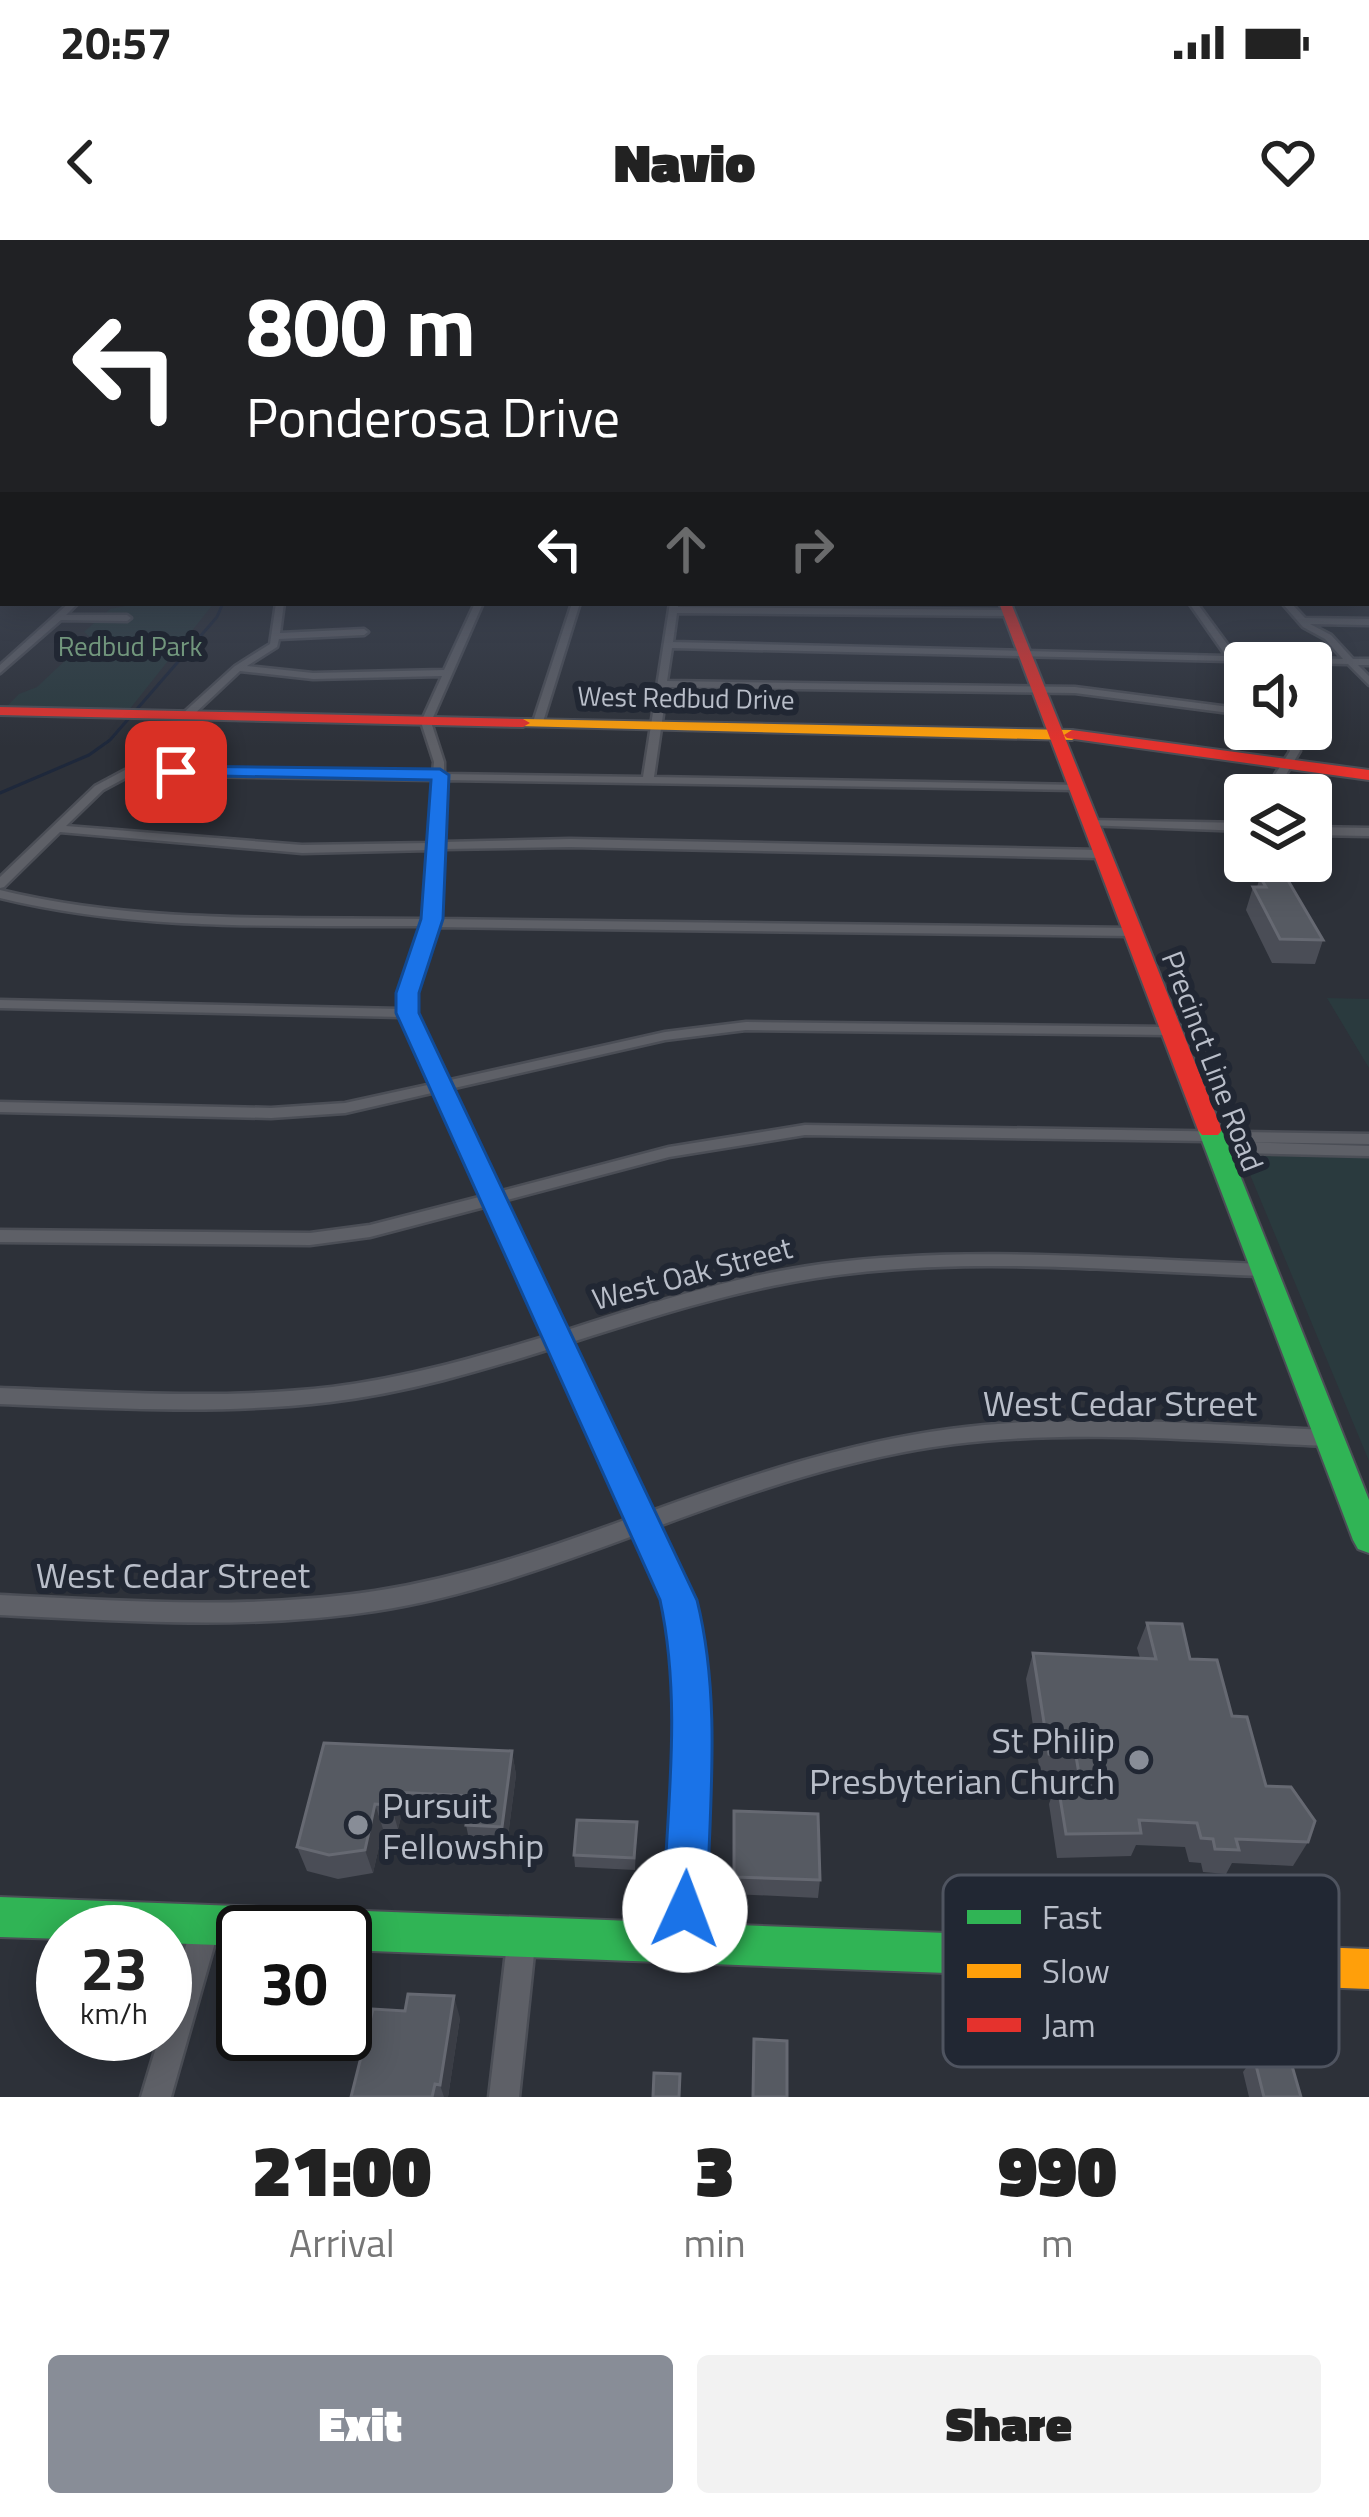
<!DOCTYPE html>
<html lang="en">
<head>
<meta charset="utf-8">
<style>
	body { margin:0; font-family:"Titillium Web",sans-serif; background:#f2f2f2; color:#222; height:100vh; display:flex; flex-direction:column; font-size:45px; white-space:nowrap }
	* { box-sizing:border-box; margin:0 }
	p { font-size:39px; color:#767676 }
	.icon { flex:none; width:66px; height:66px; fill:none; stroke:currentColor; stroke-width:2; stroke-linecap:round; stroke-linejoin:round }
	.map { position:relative; height:1857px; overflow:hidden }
	.panel { display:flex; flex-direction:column; background:#fff; flex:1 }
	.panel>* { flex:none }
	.top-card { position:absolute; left:0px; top:0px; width:1371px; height:366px; box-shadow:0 6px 30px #0003; background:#202124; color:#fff; overflow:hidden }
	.tools { position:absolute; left:1224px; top:402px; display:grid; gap:24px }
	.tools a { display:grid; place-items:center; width:108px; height:108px; border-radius:12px; background:#fff; box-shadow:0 6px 30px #0003; font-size:60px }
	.speed { position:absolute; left:36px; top:1665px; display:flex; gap:24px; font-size:60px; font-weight:700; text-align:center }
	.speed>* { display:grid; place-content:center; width:156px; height:156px; border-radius:50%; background:#fff; box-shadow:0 6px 30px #0003; line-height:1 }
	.speed small { font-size:30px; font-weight:400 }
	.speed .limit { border:6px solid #111; border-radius:18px; background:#fff; color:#111 }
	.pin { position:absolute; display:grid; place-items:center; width:102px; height:102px; color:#fff; margin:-51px; border-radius:24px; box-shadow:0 6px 18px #0006 }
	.me { position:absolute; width:132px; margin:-66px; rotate:2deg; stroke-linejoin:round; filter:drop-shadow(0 0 9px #0008) }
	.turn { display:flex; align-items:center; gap:42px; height:252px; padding:0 48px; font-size:54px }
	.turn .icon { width:156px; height:156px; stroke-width:2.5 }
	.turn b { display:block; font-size:84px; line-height:102px }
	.lanes { display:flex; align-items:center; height:114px; padding:0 48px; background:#0003; justify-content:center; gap:60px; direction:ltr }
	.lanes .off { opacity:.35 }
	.eta { display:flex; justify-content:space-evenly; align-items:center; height:204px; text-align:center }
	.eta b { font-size:72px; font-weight:800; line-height:84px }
	.primary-button { display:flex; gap:24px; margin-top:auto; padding:24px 48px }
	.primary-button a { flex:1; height:138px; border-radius:12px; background:#888d97; color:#fff; font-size:48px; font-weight:800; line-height:138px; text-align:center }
	.primary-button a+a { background:#f2f2f2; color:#222 }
	.status { display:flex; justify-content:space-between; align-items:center; height:84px; padding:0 60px; background:#fff; direction:ltr }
	.status svg { height:33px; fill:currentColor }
	header { display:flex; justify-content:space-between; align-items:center; height:156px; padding:0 48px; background:#fff; font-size:54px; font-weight:800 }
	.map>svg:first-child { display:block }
</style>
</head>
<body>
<div class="status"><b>20:57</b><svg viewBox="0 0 49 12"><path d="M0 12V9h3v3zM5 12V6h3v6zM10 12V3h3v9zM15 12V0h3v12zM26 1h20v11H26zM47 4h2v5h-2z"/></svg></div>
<header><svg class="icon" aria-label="back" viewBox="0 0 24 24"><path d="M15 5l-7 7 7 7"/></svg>Navio<svg class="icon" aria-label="heart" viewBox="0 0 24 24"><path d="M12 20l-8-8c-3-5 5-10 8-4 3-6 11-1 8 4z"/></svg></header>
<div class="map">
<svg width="1369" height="1857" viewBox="0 0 1369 1857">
	<rect width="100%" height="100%" fill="#2d3139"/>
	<!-- green -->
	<path fill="#2a3a3e" d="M140,363H214L129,470L4,469L19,454L37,447L90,397L84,392L110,369Z
		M1327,758L1369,759V828Z
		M1241,913L1369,915V1221Z"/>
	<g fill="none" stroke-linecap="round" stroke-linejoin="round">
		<!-- stream -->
		<path stroke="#1e283b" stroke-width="3" d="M0,553L89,515L110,500L217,377L223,363"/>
		<!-- river -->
		<path fill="#1e283b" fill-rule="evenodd" d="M1368,351H1369V359H1368Z"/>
		<!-- street casing -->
		<g stroke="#4b4e56" stroke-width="5">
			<path id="street" d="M1368,278H1369V282H1368Z
				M1368,315H1369V320H1368Z
				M0,339H3V345H0Z
				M69,363H78L66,375H127L131,378L127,381L61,380L0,433V425Z
				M276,363H284L280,393L364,389L368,392L364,395L279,399L277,407L247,426L313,433L444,430L475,363H483L431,482L444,522V534L643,537L670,363H678V367L1008,370L1012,373L1008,376L677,373L673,402L1226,416L1189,363H1197L1236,416L1343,419L1325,399L1303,387L1282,363H1291L1305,378L1369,379V385L1310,384L1331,395L1353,419H1369V425H1358L1369,436V445L1348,424L1240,422L1245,428V438L1230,421L672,408L667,441L1075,447L1245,469V475L1075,453L667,447L654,537L1079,545V549L1075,550L444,540L443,602L570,599L1100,610L1106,614L1100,618L570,607L443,609L439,679L1131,688L1138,692L1131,696L436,687L414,753V773L446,841L665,792L746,782L1169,787L1176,791L1169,795L746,790L665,800L450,849L498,952L669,907L805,885L1369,894V904L1236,902L1369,906V916L1237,913L1207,901L805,895L669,917L503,961L564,1091C648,1064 734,1036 822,1024C968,1005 1116,1019 1263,1024L1269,1026L1272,1030L1269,1034L1263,1036C1115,1031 963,1015 816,1038C732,1051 651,1077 569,1103L649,1272C747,1236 846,1203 950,1189C1075,1172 1203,1185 1328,1190L1335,1192L1338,1198L1335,1204L1328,1206C1204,1201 1078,1189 954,1204C851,1217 753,1251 656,1287C668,1312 684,1338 691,1364C722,1472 702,1591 698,1701L694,1711L684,1715L674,1711L670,1701C676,1599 698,1459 668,1361C661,1338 648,1316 638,1294C552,1326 465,1357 375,1371C251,1390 124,1381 0,1375V1355C124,1361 251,1370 375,1351C463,1337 547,1309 630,1278L553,1108C480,1131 406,1153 330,1162C220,1175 110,1168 0,1164V1148C110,1152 222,1160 332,1147C405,1138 477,1117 547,1096L488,966L370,997L310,1005L0,1002V990L310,993L370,985L483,956L436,852L345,873L271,878L0,872V862L271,868L345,863L432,844L402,777L0,768V760L400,769V753L423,686C282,685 138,692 0,658V650C139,684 283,677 426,679L431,610L302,613L60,592L4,647L0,648V637L95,546L125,530L433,534L434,522L421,482L442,436L313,439L240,431L190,478H182V474L235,426L270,404ZM131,535L433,540L431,603L302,605L66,586L103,550Z
				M572,363H580L543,482L534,484L533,482Z
				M1279,489H1289L1300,511L1274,555H1262L1290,511Z
				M1088,580L1245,583V591L1084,585V581Z
				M1311,587L1369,588V596L1311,595Z
				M206,1671L216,1675L220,1685L171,1857H141L160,1794H165V1777L192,1685L196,1675Z
				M522,1681L532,1685L536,1695L519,1857H489L508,1695L512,1685Z"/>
		</g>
		<!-- fast casing -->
		<g stroke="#4b4e56" stroke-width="4">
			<path id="fast" d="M1210,883L1222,890L1369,1260V1313L1358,1309L1353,1300L1198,890Z
				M0,1657L973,1694L987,1700L993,1714L987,1728L973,1734L345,1710V1692H243V1706L165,1703V1692H63V1699L0,1697Z"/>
		</g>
		<!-- slow casing -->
		<g stroke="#4b4e56" stroke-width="4">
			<path id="slow" d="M523,479L1072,490L1080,495L1072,500L518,486V480Z
				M973,1694L1369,1709V1749L973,1734L959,1728L953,1714L959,1700Z"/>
		</g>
		<!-- jam casing -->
		<g stroke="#4b4e56" stroke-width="4">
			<path id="jam" d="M3,255V262L0,263V256Z
				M999,363H1011L1222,890L1218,895H1202L1198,890Z
				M0,467L523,479L530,483L523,487L0,475Z
				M1072,490L1369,530V540L1067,498L1064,495Z"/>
		</g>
		<!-- street -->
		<use href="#street" fill="#5e6067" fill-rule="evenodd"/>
		<!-- fast -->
		<use href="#fast" fill="#30b455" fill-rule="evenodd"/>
		<!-- slow -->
		<use href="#slow" fill="#ff9f0a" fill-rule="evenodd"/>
		<!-- jam -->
		<use href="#jam" fill="#e5322d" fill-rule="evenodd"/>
	</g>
	<!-- wall -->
	<path fill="#4a4d56" d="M1260,637L1323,700L1315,724L1272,723L1246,670L1253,647H1257Z
		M1147,1383L1190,1419L1232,1476L1266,1546L1308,1602L1293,1626L1232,1623L1226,1634L1203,1632L1201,1623L1189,1622L1185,1607L1136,1605L1131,1616L1057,1618L1049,1564L1057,1540L1041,1539L1026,1439L1033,1413L1140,1418L1137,1408Z
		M324,1503L512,1511L516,1535L506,1611L471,1609L466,1585L467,1580L401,1577L398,1589H383L373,1633L338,1639L307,1631L297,1607Z
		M734,1571L820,1640L818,1658L733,1654Z
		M637,1582L635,1630L575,1627L574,1615Z
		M460,1778L448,1857H351Z
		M1254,1817L1301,1857H1249L1243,1832Z"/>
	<!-- shaded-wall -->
	<path fill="#3a3d45" d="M512,1511L516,1535L506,1611L502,1587Z
		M394,1552L401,1577L398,1589L391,1565Z
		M375,1564L383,1589L373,1633L365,1610Z
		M454,1756L460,1778L448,1857H444L440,1845Z"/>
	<!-- building -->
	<path fill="#565a62" stroke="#666972" stroke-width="3" d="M1260,637H1286L1323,700L1280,699L1253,647H1266Z
		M1147,1383L1182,1384L1190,1419L1217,1420L1232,1476L1247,1477L1266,1546L1291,1547L1315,1581L1308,1602L1236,1599L1239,1610L1215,1609L1213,1599L1201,1598L1197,1583L1139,1580L1141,1593L1066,1594L1057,1539L1080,1540L1076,1516L1049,1514L1033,1413L1156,1419Z
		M324,1503L512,1511L502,1587L466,1585L471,1556L394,1552L391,1565L375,1564L365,1610L329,1615L297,1607Z
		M734,1571L818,1574L820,1640L734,1637Z
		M577,1580L637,1582L634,1618L574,1615Z
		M408,1754L454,1756L440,1845L435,1844L432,1857H351L373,1769L405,1771Z
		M754,1799L787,1801V1857H753Z
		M1254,1817L1290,1819L1301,1857H1264Z
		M654,1833L680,1834L679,1857H653Z"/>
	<!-- sky -->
	<linearGradient id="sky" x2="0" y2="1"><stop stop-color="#191b1f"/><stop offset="0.49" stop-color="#464e5f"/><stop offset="1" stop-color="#464e5f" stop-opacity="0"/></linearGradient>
	<rect width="1369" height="507" fill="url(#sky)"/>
	<!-- route -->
	<path fill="#1a73e8" stroke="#114b97" stroke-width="3" d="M176,526L440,529L449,535L443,679L419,753V773L697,1360C722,1461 709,1567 707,1670L701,1686L685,1692L669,1686L663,1670C667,1568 682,1461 660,1360L396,773V753L421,679L431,540L170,535L167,532Z"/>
	<!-- markers -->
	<g fill="#888d97" stroke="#212733" stroke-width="4.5">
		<circle cx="1139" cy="1520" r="12"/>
		<circle cx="358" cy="1585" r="12"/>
	</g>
	<g text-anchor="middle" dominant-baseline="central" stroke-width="12" stroke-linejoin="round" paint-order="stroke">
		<!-- far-park labels -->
		<g font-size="27" fill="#72977d" stroke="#212733">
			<text x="130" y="405">Redbud Park</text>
		</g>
		<!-- far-street labels -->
		<g font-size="27" fill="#b9bec9" stroke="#212733">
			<text transform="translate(686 457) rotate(1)">West Redbud Drive</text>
		</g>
		<!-- street labels -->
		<g font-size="30" fill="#b9bec9" stroke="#212733">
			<text transform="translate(1213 821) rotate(69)">Precinct Line Road</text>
			<text transform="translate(692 1033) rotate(-15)">West Oak Street</text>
		</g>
		<!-- near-street labels -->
		<g font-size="36" fill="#b9bec9" stroke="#212733">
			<text x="1120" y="1162">West Cedar Street</text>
			<text x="173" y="1334">West Cedar Street</text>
		</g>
		<!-- near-poi labels -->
		<g font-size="36" fill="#b9bec9" stroke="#212733" text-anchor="end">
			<text x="1115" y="1499">St Philip<tspan x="1115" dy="41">Presbyterian Church</tspan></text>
			<text x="382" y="1564" text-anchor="start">Pursuit<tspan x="382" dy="41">Fellowship</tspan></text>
		</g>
	</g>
	<!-- legend -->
	<rect x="943" y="1635" width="396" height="192" rx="18" fill="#212733" stroke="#4f5460" stroke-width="3"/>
	<rect x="967" y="1670" width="54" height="14" fill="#30b455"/>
	<rect x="967" y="1724" width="54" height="14" fill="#ff9f0a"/>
	<rect x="967" y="1778" width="54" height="14" fill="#e5322d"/>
	<g font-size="33" fill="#b9bec9">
		<text x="1042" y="1689">Fast</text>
		<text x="1042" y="1743">Slow</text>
		<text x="1042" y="1797">Jam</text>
	</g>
</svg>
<div class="tools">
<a><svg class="icon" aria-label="sound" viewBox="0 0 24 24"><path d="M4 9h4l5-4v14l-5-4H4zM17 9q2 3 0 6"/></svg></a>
<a><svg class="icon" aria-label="layers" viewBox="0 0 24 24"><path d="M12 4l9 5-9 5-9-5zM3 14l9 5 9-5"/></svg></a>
</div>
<div class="speed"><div>23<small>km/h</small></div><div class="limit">30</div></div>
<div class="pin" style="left:176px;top:532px;background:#d93025"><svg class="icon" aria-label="arrive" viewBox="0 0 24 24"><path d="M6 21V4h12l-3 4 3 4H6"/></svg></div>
<svg class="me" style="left:685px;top:1670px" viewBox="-20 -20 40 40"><circle r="19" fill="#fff"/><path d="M0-13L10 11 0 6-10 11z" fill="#1a73e8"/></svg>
<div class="top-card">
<div class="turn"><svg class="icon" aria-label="left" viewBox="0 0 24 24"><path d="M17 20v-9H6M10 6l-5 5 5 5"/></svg><div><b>800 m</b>Ponderosa Drive</div></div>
<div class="lanes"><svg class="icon" aria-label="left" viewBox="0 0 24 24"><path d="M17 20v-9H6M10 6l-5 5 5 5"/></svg><svg class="icon off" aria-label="ahead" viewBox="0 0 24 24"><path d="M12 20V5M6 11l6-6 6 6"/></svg><svg class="icon off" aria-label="right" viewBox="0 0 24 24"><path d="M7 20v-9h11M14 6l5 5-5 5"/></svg></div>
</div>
</div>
<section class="panel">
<div class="eta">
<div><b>21:00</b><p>Arrival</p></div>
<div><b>3</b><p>min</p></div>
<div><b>990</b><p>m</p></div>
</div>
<div class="primary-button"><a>Exit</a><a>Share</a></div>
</section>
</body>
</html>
